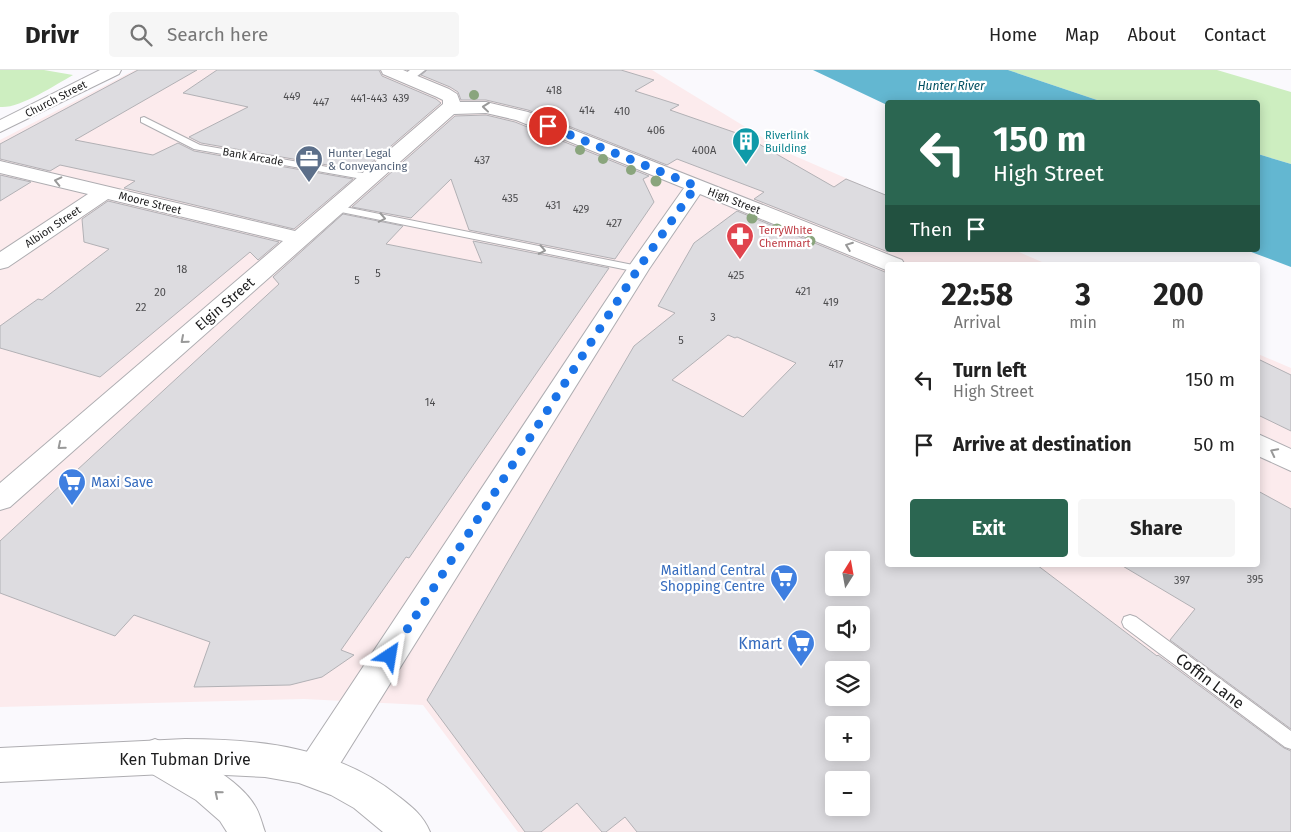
<!DOCTYPE html>
<html lang="en">
<head>
<meta charset="utf-8">
<style>
	body { margin:0; font-family:"Fira Sans",sans-serif; background:#f6f6f6; color:#222; height:100vh; display:flex; flex-direction:column; font-size:19px; white-space:nowrap }
	* { box-sizing:border-box; margin:0 }
	p { font-size:16px; color:#767676 }
	.icon { flex:none; width:28px; height:28px; fill:none; stroke:currentColor; stroke-width:2; stroke-linecap:round; stroke-linejoin:round }
	.map { position:relative; flex:1; overflow:hidden }
	.details { position:absolute; left:885px; top:192px; width:375px; height:305px; display:flex; flex-direction:column; background:#fff; border-radius:5px; box-shadow:0 2px 12px #0003 }
	.details>* { flex:none }
	.hud { position:absolute; left:885px; top:30px; width:375px; height:152px; border-radius:5px; box-shadow:0 2px 12px #0003; background:#2b6651; color:#fff; overflow:hidden }
	.needle { width:32px; rotate:11deg }
	.fabs { position:absolute; left:825px; top:481px; display:grid; gap:10px }
	.fabs a { display:grid; place-items:center; width:45px; height:45px; border-radius:5px; background:#fff; box-shadow:0 2px 12px #0003; font-size:25px }
	.pin { position:absolute; display:grid; place-items:center; width:42px; height:42px; color:#fff; margin:-21px; border:2px solid #fff; border-radius:50%; box-shadow:0 1px 5px #0007 }
	.me { position:absolute; width:55px; margin:-28px; rotate:33deg; stroke-linejoin:round; filter:drop-shadow(0 0 4px #0008) }
	.turn { display:flex; align-items:center; gap:18px; height:105px; padding:0 25px; font-size:22px }
	.turn .icon { width:65px; height:65px; stroke-width:2.5 }
	.turn b { display:block; font-size:35px; line-height:42px }
	.then { display:flex; align-items:center; height:48px; padding:0 25px; background:#0003; gap:10px; font-size:19px }
	.eta { display:flex; justify-content:space-evenly; align-items:center; height:85px; text-align:center }
	.eta b { font-size:30px; font-weight:700; line-height:35px }
	.action { display:flex; gap:10px; margin-top:auto; padding:10px 25px }
	.action a { flex:1; height:58px; border-radius:5px; background:#2b6651; color:#fff; font-size:20px; font-weight:700; line-height:58px; text-align:center }
	.action a+a { background:#f6f6f6; color:#222 }
	ul { padding:0; list-style:none }
	li { display:flex; align-items:center; gap:15px; height:65px; padding:0 25px }
	li div { flex:1 }
	li b { display:block; font-size:19px }
	li em { font-style:normal }
	header { display:flex; align-items:center; gap:30px; box-sizing:border-box; height:70px; padding:0 25px; background:#fff; border-bottom:1px solid #e0e0e0 }
	header strong { font-size:24px }
	nav { display:flex; gap:28px; margin-inline-start:auto; font-size:18px }
	.search { width:350px; height:45px; background:#f6f6f6; display:flex; align-items:center; gap:12px; box-sizing:border-box; padding:0 18px; border-radius:5px; color:#767676; font-size:19px }
	.map>svg:first-child { display:block }
</style>
</head>
<body>
<header>
<strong>Drivr</strong>
<div class="search"><svg class="icon" aria-label="search" viewBox="0 0 24 24"><circle cx="10" cy="10" r="6"/><path d="M15 15l6 6"/></svg>Search here</div>
<nav><a>Home</a><a>Map</a><a>About</a><a>Contact</a></nav>
</header>
<div class="map">
<svg width="1291" height="762" viewBox="0 0 1291 762">
	<rect width="100%" height="100%" fill="#faf9fd"/>
	<!-- commercial -->
	<path fill="#fcebed" fill-rule="evenodd" d="M135,0H652L788,83L887,126L888,180H1014L1049,195H888V495H1258V284L1291,298V762H518L423,635L304,629L0,637V70ZM834,490H861V518H834ZM834,545H861V572H834ZM834,600H861V628H834ZM834,655H861V682H834ZM834,710H861V738H834Z"/>
	<!-- green -->
	<path fill="#cdeec0" d="M0,0H44L73,5C55,15 19,39 0,37Z
		M1008,0H1217L1291,22V94L1258,84V32H1103Z"/>
	<!-- water -->
	<path fill="#63b7d1" d="M813,0H1008L1103,32H888L887,35Z
		M1258,84L1291,94V197L1246,180H1258Z"/>
	<!-- building -->
	<path fill="#dddce0" stroke="#b2b1b5" fill-rule="evenodd" d="M138,0H197L75,70L153,85L178,73L194,81L353,109L294,159L124,118L135,111L60,95L50,101L0,89V74Z
		M217,0H379L382,6L436,29L441,33L362,101L201,73L189,67L248,37L183,23Z
		M427,0H621L654,10L635,21L679,35L670,40L745,66L834,117L846,109L888,126V182L754,129L764,122L677,89L667,95L528,40L486,30H461L458,22L450,17L421,5Z
		M486,45L515,52L649,106L643,109L654,132L615,189L469,160L451,109L411,148L352,137L455,46Z
		M0,105L31,112L0,131Z
		M108,131L279,172L258,190L250,182L100,307L0,278V256L38,229L42,230L109,179L84,172L82,149Z
		M737,141L885,202L888,201V495H1037L1157,586L1158,585L1284,678L1291,681V762H637L625,747L606,762H602L577,733L541,762H525L427,630L634,276L675,243L658,236L694,173ZM728,265L735,268L737,267L796,293L743,347L672,310ZM834,490H861V518H834ZM834,545H861V572H834ZM834,600H861V628H834ZM834,655H861V682H834ZM834,710H861V738H834Z
		M343,144L403,156L386,174L482,193L473,171L609,198L409,488L406,487L341,580L354,585L322,607L290,615L194,617L210,572L134,545L115,566L0,523V471L279,214L273,207Z
		M1258,289L1291,305V361L1258,345Z
		M1258,421L1291,439V659L1170,570L1195,539L1121,495H1258Z"/>
	<g fill="none" stroke-linecap="round" stroke-linejoin="round">
		<!-- service casing -->
		<g stroke="#aeadb1" stroke-width="2">
			<path id="service" d="M144,47L200,75L368,104L373,107L368,110L194,79L141,52V48Z
				M335,135L638,196L644,199L638,202L331,140L330,138L331,136Z
				M1130,545L1136,547L1291,661V679L1285,677L1124,557L1122,552L1124,547Z"/>
		</g>
		<!-- pedestrian casing -->
		<g stroke="#aeadb1" stroke-width="3">
			<path id="pedestrian" d="M410,0H425L412,10H402L401,7Z"/>
		</g>
		<!-- minor casing -->
		<g stroke="#aeadb1" stroke-width="2">
			<path id="minor" d="M100,0H121L119,4L0,62V50Z
				M381,0H403L449,19L457,24L460,32H486L528,42L902,190L905,195H888L886,200L700,124L649,199L328,713L315,718L302,713L297,701L302,689L627,199L684,118L516,50L486,43L454,44L10,437L0,440V413L283,171L108,129L8,197L0,199V182L88,124L0,103V91L295,161L443,34V30L437,27L383,4Z
				M1258,364L1291,379V401L1258,386Z
				M155,669C186,681 238,707 255,736C260,744 262,754 265,762H227L220,751L196,730L142,698L137,686L142,674Z"/>
		</g>
		<!-- secondary casing -->
		<g stroke="#aeadb1" stroke-width="2">
			<path id="secondary" d="M185,669C260,669 337,677 398,726C412,737 423,745 430,762H383L354,738L331,725L299,713L265,707L185,703L0,712V678Z"/>
		</g>
		<!-- service -->
		<use href="#service" fill="#fff" fill-rule="evenodd"/>
		<!-- pedestrian -->
		<use href="#pedestrian" fill="#fff" fill-rule="evenodd"/>
		<!-- minor -->
		<use href="#minor" fill="#fff" fill-rule="evenodd"/>
		<!-- secondary -->
		<use href="#secondary" fill="#fff" fill-rule="evenodd"/>
	</g>
	<!-- trees -->
	<g fill="#8aa57d">
		<circle cx="474" cy="25" r="5"/>
		<circle cx="580" cy="80" r="5"/>
		<circle cx="603" cy="89" r="5"/>
		<circle cx="631" cy="100" r="5"/>
		<circle cx="656" cy="111" r="5.5"/>
		<circle cx="752" cy="148" r="5.5"/>
		<circle cx="777" cy="159" r="5.5"/>
		<circle cx="810" cy="171" r="5.5"/>
	</g>
	<!-- one-way arrows -->
	<defs><path id="oneway-chevron" d="M-2-3.5L2.5 0L-2 3.5" fill="none" stroke-width="1.6" stroke-linecap="round" stroke-linejoin="round" transform="scale(1.25)"/></defs>
	<g stroke="#999">
		<use href="#oneway-chevron" transform="translate(486 37) rotate(-174)"/>
		<use href="#oneway-chevron" transform="translate(58 111) rotate(-167)"/>
		<use href="#oneway-chevron" transform="translate(382 148) rotate(11)"/>
		<use href="#oneway-chevron" transform="translate(849 176) rotate(-159)"/>
		<use href="#oneway-chevron" transform="translate(542 180) rotate(11)"/>
		<use href="#oneway-chevron" transform="translate(184 270) rotate(139)"/>
		<use href="#oneway-chevron" transform="translate(61 376) rotate(140)"/>
		<use href="#oneway-chevron" transform="translate(1274 382) rotate(-153)"/>
		<use href="#oneway-chevron" transform="translate(218 724) rotate(-140)"/>
	</g>
	<g fill="none" stroke-linecap="round" stroke-linejoin="round">
		<!-- route -->
		<path stroke="#1a73e8" stroke-width="9" stroke-dasharray="0 16.2" d="M390,586L638,199L696,116L548,56"/>
	</g>
	<!-- icons -->
	<defs>
		<g id="building-pin" transform="scale(1.4375)"><path d="M0 17L-7.5 6A9.5 9.5 0 1 1 7.5 6Z" fill="#0f9aa8" stroke="#fff"/><path d="M-4-6H4V6H1V3H-1V6H-4ZM-2.5-4.3h1.7v1.8h-1.7ZM.8-4.3h1.7v1.8H.8ZM-2.5-1h1.7V.8h-1.7ZM.8-1h1.7V.8H.8Z" fill="#fff"/></g>
		<g id="office-pin" transform="scale(1.4375)"><path d="M0 17L-7.5 6A9.5 9.5 0 1 1 7.5 6Z" fill="#5c6f8a" stroke="#fff"/><path d="M-6-3h4V-5.5h4V-3h4V5H-6ZM-1-4.5V-3h2v-1.5ZM-6 0V1H6V0Z" fill="#fff"/></g>
		<g id="pharmacy-pin" transform="scale(1.4375)"><path d="M0 17L-7.5 6A9.5 9.5 0 1 1 7.5 6Z" fill="#e0444e" stroke="#fff"/><path d="M-2-6h4v4h4v4h-4v4h-4v-4h-4v-4h4Z" fill="#fff"/></g>
		<g id="supermarket-pin" transform="scale(1.4375)"><path d="M0 17L-7.5 6A9.5 9.5 0 1 1 7.5 6Z" fill="#3f7fe0" stroke="#fff"/><path d="M-6-5.5h2.5l.6 2H6L4.5 2H-2.5L-4.4-4H-6ZM-1.5 3.2a1.3 1.3 0 1 0 .1 0ZM3 3.2a1.3 1.3 0 1 0 .1 0Z" fill="#fff"/></g>
	</defs>
	<g fill-rule="evenodd">
		<use href="#building-pin" x="746" y="71"/>
		<use href="#office-pin" x="309" y="89"/>
		<use href="#pharmacy-pin" x="740" y="166"/>
		<use href="#supermarket-pin" x="72" y="412"/>
		<use href="#supermarket-pin" x="784" y="508"/>
		<use href="#supermarket-pin" x="801" y="573"/>
	</g>
	<g text-anchor="middle" dominant-baseline="central" stroke-width="4.5" stroke-linejoin="round" paint-order="stroke">
		<!-- number labels -->
		<g font-size="11" fill="#4c4c4e">
			<text x="554" y="20">418</text>
			<text x="292" y="26">449</text>
			<text x="369" y="28">441-443</text>
			<text x="401" y="28">439</text>
			<text x="321" y="32">447</text>
			<text x="587" y="40">414</text>
			<text x="622" y="41">410</text>
			<text x="656" y="60">406</text>
			<text x="704" y="80">400A</text>
			<text x="482" y="90">437</text>
			<text x="510" y="128">435</text>
			<text x="553" y="135">431</text>
			<text x="581" y="139">429</text>
			<text x="614" y="153">427</text>
			<text x="182" y="199">18</text>
			<text x="378" y="203">5</text>
			<text x="736" y="205">425</text>
			<text x="357" y="210">5</text>
			<text x="803" y="221">421</text>
			<text x="160" y="222">20</text>
			<text x="831" y="232">419</text>
			<text x="141" y="237">22</text>
			<text x="713" y="247">3</text>
			<text x="681" y="270">5</text>
			<text x="836" y="294">417</text>
			<text x="430" y="332">14</text>
			<text x="1255" y="509">395</text>
			<text x="1182" y="510">397</text>
		</g>
		<!-- far-street labels -->
		<g font-size="11" fill="#1c1c1d" stroke="#fff">
			<text transform="translate(56 29) rotate(-27)">Church Street</text>
			<text transform="translate(253 87) rotate(10)">Bank Arcade</text>
			<text transform="translate(734 131) rotate(21)">High Street</text>
			<text transform="translate(150 133) rotate(14)">Moore Street</text>
			<text transform="translate(53 157) rotate(-34)">Albion Street</text>
		</g>
		<!-- far-culture labels -->
		<g font-size="11" fill="#0d838f" stroke="#fff" text-anchor="start">
			<text x="765" y="65">Riverlink<tspan x="765" dy="13">Building</tspan></text>
		</g>
		<!-- far-service labels -->
		<g font-size="11" fill="#4e5e75" stroke="#fff" text-anchor="start">
			<text x="328" y="83">Hunter Legal<tspan x="328" dy="13">&amp; Conveyancing</tspan></text>
		</g>
		<!-- far-health labels -->
		<g font-size="11" fill="#be3a42" stroke="#fff" text-anchor="start">
			<text x="759" y="160">TerryWhite<tspan x="759" dy="13">Chemmart</tspan></text>
		</g>
		<!-- far-water labels -->
		<g font-size="12" font-style="italic" fill="#014f61" stroke="#fff">
			<text x="951" y="16">Hunter River</text>
		</g>
		<!-- street labels -->
		<g font-size="14" fill="#1c1c1d" stroke="#fff">
			<text transform="translate(225 234) rotate(-41)">Elgin Street</text>
		</g>
		<!-- shop labels -->
		<g font-size="14" fill="#366cbe" stroke="#fff" text-anchor="start">
			<text x="91" y="412">Maxi Save</text>
			<text x="765" y="500" text-anchor="end">Maitland Central<tspan x="765" dy="16">Shopping Centre</tspan></text>
		</g>
		<!-- near-shop labels -->
		<g font-size="16" fill="#366cbe" stroke="#fff" text-anchor="end">
			<text x="782" y="573">Kmart</text>
		</g>
		<!-- near-street labels -->
		<g font-size="16" fill="#1c1c1d" stroke="#fff">
			<text transform="translate(1210 611) rotate(37)">Coffin Lane</text>
			<text x="185" y="689">Ken Tubman Drive</text>
		</g>
	</g>
</svg>
<div class="fabs">
<a><svg class="needle" viewBox="-14 -14 28 28"><path d="M0-13l5 13h-10z" fill="#e53935"/><path d="M0 13l5-13h-10z" fill="#767676"/></svg></a>
<a><svg class="icon" aria-label="sound" viewBox="0 0 24 24"><path d="M4 9h4l5-4v14l-5-4H4zM17 9q2 3 0 6"/></svg></a>
<a><svg class="icon" aria-label="layers" viewBox="0 0 24 24"><path d="M12 4l9 5-9 5-9-5zM3 14l9 5 9-5"/></svg></a>
<a>+</a>
<a>−</a>
</div>
<div class="pin" style="left:548px;top:56px;background:#d93025"><svg class="icon" aria-label="arrive" viewBox="0 0 24 24"><path d="M6 21V4h12l-3 4 3 4H6"/></svg></div>
<svg class="me" style="left:390px;top:586px" viewBox="-20 -20 40 40"><path d="M0-17L14 15 0 8-14 15z" fill="#1a73e8" stroke="#fff" stroke-width="4"/></svg>
<div class="hud">
<div class="turn"><svg class="icon" aria-label="left" viewBox="0 0 24 24"><path d="M17 20v-9H6M10 6l-5 5 5 5"/></svg><div><b>150 m</b>High Street</div></div>
<div class="then">Then<svg class="icon" aria-label="arrive" viewBox="0 0 24 24"><path d="M6 21V4h12l-3 4 3 4H6"/></svg></div>
</div>
<section class="details">
<div class="eta">
<div><b>22:58</b><p>Arrival</p></div>
<div><b>3</b><p>min</p></div>
<div><b>200</b><p>m</p></div>
</div>
<ul>
<li><svg class="icon" aria-label="left" viewBox="0 0 24 24"><path d="M17 20v-9H6M10 6l-5 5 5 5"/></svg><div><b>Turn left</b><p>High Street</p></div><em>150 m</em></li>
<li><svg class="icon" aria-label="arrive" viewBox="0 0 24 24"><path d="M6 21V4h12l-3 4 3 4H6"/></svg><div><b>Arrive at destination</b></div><em>50 m</em></li>
</ul>
<div class="action"><a>Exit</a><a>Share</a></div>
</section>
</div>
</body>
</html>
